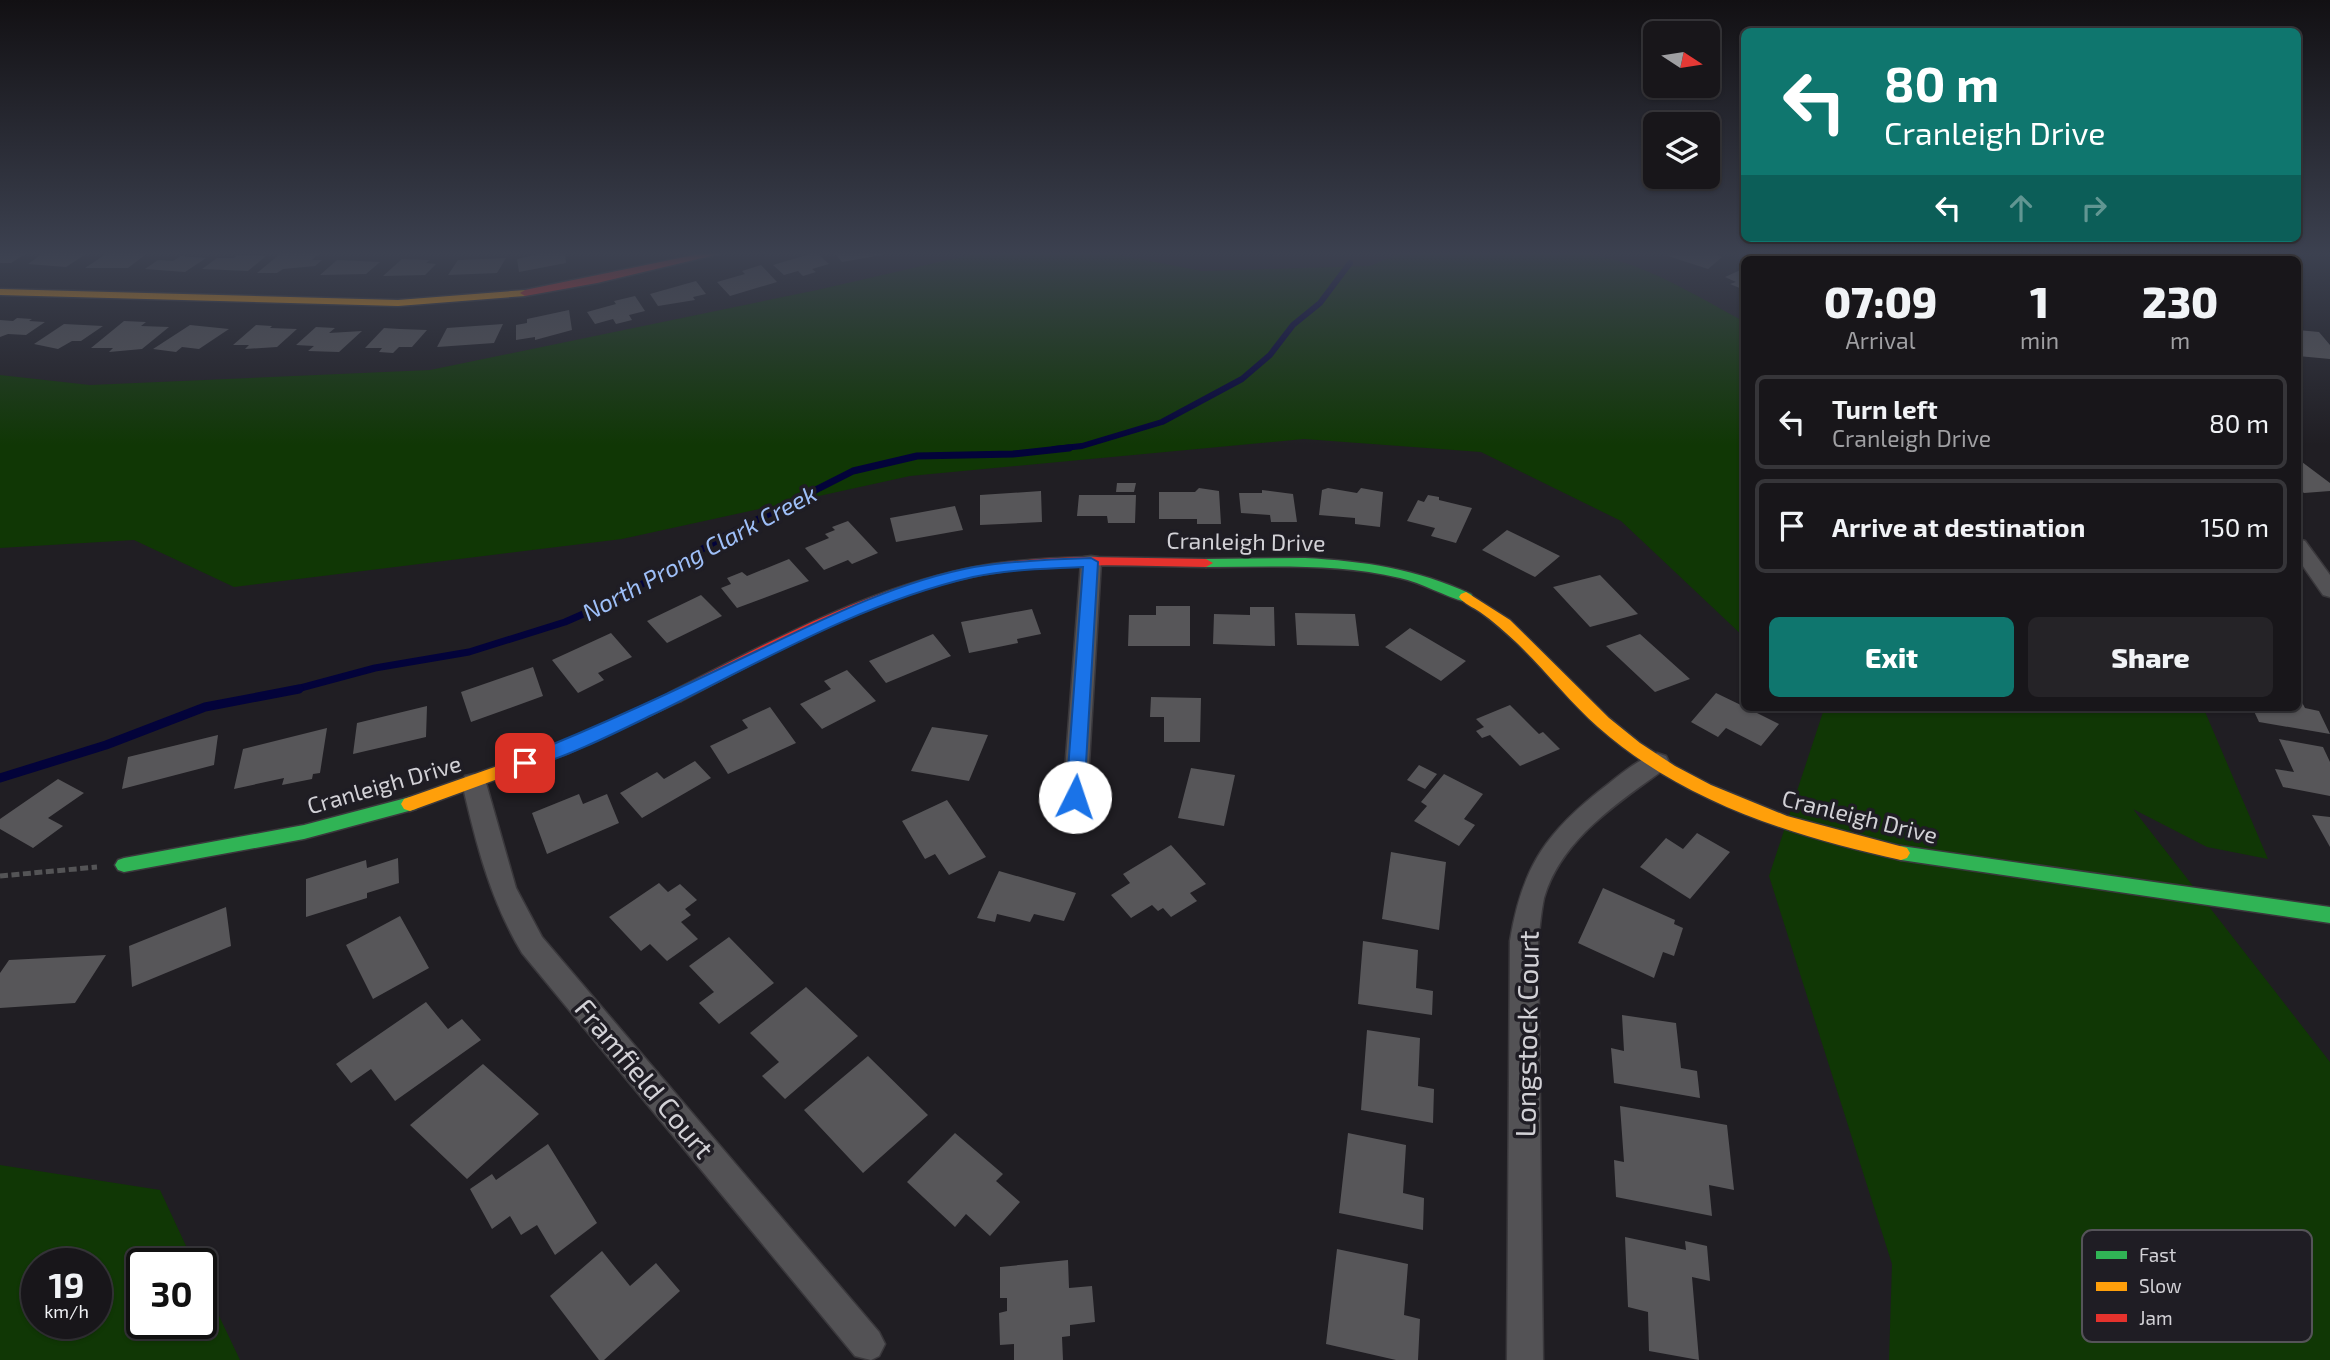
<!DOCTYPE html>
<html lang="en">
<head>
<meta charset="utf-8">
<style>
	body { margin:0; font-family:"Exo 2",sans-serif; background:#252327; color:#f1f3f6; height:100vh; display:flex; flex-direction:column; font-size:26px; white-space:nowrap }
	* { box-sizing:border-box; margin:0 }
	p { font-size:23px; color:#9f9fa2 }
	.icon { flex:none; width:38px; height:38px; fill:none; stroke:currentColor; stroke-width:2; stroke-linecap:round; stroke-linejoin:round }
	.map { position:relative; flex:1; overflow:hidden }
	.drawer { position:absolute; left:1741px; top:256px; width:560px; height:455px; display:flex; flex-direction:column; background:#18161a; border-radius:10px; box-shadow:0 2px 5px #0004,0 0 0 2px #363539 }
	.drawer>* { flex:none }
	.top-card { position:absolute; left:1741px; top:28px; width:560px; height:214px; border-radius:10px; box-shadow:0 2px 5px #0004,0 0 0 2px #363539; background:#0f766e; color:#fff; overflow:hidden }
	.needle { width:46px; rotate:102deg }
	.controls { position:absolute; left:1643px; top:21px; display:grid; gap:14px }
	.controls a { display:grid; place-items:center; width:77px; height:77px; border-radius:10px; background:#18161a; box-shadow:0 2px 5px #0004,0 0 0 2px #363539; font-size:35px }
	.speed { position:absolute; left:21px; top:1248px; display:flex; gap:14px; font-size:35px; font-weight:700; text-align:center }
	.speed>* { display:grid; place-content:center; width:91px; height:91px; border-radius:50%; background:#18161a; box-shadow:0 2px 5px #0004,0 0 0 2px #363539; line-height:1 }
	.speed small { font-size:18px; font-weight:400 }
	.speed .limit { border:4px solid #111; border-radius:10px; background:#fff; color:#111 }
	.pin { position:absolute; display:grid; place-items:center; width:60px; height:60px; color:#fff; margin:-30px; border-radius:14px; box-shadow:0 4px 10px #0006 }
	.me { position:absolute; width:77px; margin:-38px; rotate:4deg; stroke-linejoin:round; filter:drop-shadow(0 0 5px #0008) }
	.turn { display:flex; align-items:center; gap:24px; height:147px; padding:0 28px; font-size:32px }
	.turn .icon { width:91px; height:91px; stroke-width:2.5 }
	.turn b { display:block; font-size:49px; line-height:60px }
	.lanes { display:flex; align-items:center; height:66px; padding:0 28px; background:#0003; justify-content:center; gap:35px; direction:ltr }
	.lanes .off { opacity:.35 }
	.eta { display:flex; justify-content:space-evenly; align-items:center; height:119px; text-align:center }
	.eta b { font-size:42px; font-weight:800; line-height:49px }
	.cta { display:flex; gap:14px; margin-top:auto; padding:14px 28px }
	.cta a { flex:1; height:80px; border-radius:10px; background:#0f766e; color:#fff; font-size:28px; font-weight:800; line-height:80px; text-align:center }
	.cta a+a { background:#252327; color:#f1f3f6 }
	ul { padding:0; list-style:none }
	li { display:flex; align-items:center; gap:21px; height:94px; margin:0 14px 10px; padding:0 14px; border:4px solid #363539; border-radius:10px }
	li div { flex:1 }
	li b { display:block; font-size:26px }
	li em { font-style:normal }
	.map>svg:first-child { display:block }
</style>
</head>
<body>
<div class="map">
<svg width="2330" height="1360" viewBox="0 0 2330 1360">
	<rect width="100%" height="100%" fill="#201e23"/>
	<!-- green -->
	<path fill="#103705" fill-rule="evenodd" d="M974,254H1113L1202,271L1370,266L1398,254H1588C1644,262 1696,296 1745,322V638L1621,521L1481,452L1304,439L910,476L622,539L234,587L134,540L0,548V375L90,385L430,370L817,290Z
		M1818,707H2203L2268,859L2207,847L2133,809L2330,1062V1360H1889L1892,1264L1769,876L1823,712Z
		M0,1165L160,1190L194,1263L142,1264V1323H201V1278L240,1360H0ZM37,1264H96V1323H37Z"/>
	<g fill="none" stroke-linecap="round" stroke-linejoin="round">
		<!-- stream-far2 -->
		<path stroke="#03033a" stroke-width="6" d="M1054,449L1082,446L1162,422L1242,379L1270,355L1293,325L1320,303L1350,263"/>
		<!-- stream-far1 -->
		<path stroke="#03033a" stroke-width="7" d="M293,690L375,668L469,652L565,622L613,601L723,537L853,471L917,456L1013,454L1069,448"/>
		<!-- stream -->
		<path stroke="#03033a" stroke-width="9" d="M0,778L106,745L205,707L299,689"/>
	</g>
	<!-- building -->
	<path fill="#575659" d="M0,254H25L11,263H0Z
		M42,254H86L66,267L28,264Z
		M106,254H146L128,268H85Z
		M280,254H318L312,260H322L315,266L283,269L277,273H257Z
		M540,254H565L566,263L519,272L517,259Z
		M810,254H818L829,264L812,269L816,272L803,276L798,271L784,275L773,265Z
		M835,254H882V255L842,262Z
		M1713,254L1722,257L1708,269L1665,255Z
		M1845,254H1878L1888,259H1856Z
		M237,255L266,256L248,271L202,269L217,258H234Z
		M181,256L206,258L185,272L145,269L158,260L173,261Z
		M506,258L497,273L448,275L458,260Z
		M402,259L430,260L426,263L436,264L425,275L383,276Z
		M337,260L380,262L366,274L320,275Z
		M761,265L777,282L730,296L717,282L745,274L742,271Z
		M1745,268V288L1742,289L1730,284L1736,282L1725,277Z
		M696,281L706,294L693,297L695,300L658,306L650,294Z
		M635,296L645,311L629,315L632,320L616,324L613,319L595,324L587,312L616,304L614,301Z
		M569,310L572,330L535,340V337L516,340V325L527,323V319Z
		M17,318L32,319L29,321L45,322L26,335L8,334L0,337V320L13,321Z
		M124,321L146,322L141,326L169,327L142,349L109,352L113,348H91Z
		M64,324L103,326L81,341H72L58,349L34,344Z
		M503,324L494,343L437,347L447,328Z
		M190,325L229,329L199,349L182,347L176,352L153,349Z
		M256,325L272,326L270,328L297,329L277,347L245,349L249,345H233Z
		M316,327L335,328L329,333L362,331L339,352L308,351L314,346L296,345Z
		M384,328L400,329L427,330L412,347H399L393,353L379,352L382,348H365Z
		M2298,330L2319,332L2330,345V359L2298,356Z
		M2298,459L2330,483V491L2304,493L2298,488Z
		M1117,483H1136L1134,492H1116Z
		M1199,488L1219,491L1221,524H1197V519H1159V492H1195Z
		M1328,488L1357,493L1361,488L1383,492L1380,527L1355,524V518L1319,515L1322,490Z
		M1262,490L1293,494L1297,522H1271L1270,515L1241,513L1239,493H1262Z
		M1041,491L1042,522L980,525V495Z
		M1079,495H1136L1135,523H1108L1107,516H1077Z
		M1428,495L1439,497V500L1472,508L1456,543L1431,536L1435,528L1407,521L1418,500L1424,502Z
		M955,506L963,530L896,542L890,518Z
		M848,521L878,553L852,564L848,560L824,570L805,548L829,538L825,534L835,530L832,527Z
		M1507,530L1560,556L1535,577L1482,550Z
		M789,559L809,581L737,608L721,588L731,584L727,578L742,572L747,576Z
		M1600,575L1638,614L1590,627L1553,587Z
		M701,595L722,616L667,643L647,621Z
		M1156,606H1190V646H1128L1129,615H1156Z
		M1250,607H1274L1275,646L1213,644L1214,614L1250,615Z
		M1032,609L1041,634L1017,639L1018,643L969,653L961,622Z
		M1295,613L1355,614L1359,646L1297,645Z
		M1410,628L1466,661L1441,681L1385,647Z
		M611,633L632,657L598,673L604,680L578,693L552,660Z
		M933,634L951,656L886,683L869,661Z
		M1640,634L1690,679L1655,692L1606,646Z
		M533,667L543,696L471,722L461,692Z
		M847,670L876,701L822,729L800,704L831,689L824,681Z
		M1716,693L1745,707L1779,724L1761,746L1726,728L1718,737L1691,722Z
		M2298,695L2305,708L2319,711L2330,734L2259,722L2252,707H2298Z
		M1151,697L1201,698L1200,742H1164V717H1150Z
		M1510,705L1539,734L1543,732L1560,749L1520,766L1490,735L1482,738L1476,731L1484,727L1476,719Z
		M427,706L426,737L353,754L357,723Z
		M770,707L796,743L728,774L710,746L748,728L742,720Z
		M932,727L988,735L969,781L911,771Z
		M327,728L320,773L313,774L312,779L282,785L284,778L234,789L243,749Z
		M218,735L214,765L122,789L128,757Z
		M2279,739L2323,747L2330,762V796L2283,787L2275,769L2294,772Z
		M695,761L711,778L642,818L620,793L657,772L664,779Z
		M1419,765L1437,774L1425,789L1407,780Z
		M1191,768L1235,775L1224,826L1178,818Z
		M1444,774L1483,794L1464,819L1475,825L1459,846L1414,821L1427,806L1421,802Z
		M58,779L84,793L48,818L63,826L33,848L0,829V819Z
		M579,794L583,804L607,794L619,823L547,854L532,813Z
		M947,800L986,857L949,875L935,854L925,859L902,821Z
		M2312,815L2330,817V847Z
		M1697,833L1730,852L1690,899L1640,867L1666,838L1683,849Z
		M1171,845L1206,884L1190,893L1197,901L1171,917L1163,908L1158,911L1152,905L1131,918L1111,895L1130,883L1123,874Z
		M1391,852L1446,862L1439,930L1382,919Z
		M398,858L399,883L367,893V898L306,917V879L366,860L367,868Z
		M999,871L1076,893L1064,921L1034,914L1030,922L997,914L995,922L977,918Z
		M659,883L668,892L680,884L697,900L685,909L691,915L681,922L698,939L667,961L650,944L641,951L609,917Z
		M1603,888L1675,920L1674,924L1683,928L1674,956L1663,952L1654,978L1578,943Z
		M226,907L231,946L132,987L129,946Z
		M400,916L429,968L373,999L346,945Z
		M729,937L774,983L719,1024L699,1003L714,992L689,966Z
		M1363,941L1418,950L1416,988L1433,991L1432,1015L1358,1004Z
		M106,955L75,1003L0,1008V973L9,960Z
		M806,987L858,1036L785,1099L762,1076L779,1062L750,1033Z
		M426,1002L448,1029L462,1019L481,1040L395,1101L371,1069L351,1083L336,1064Z
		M1622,1015L1676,1023L1681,1068L1697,1071L1700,1098L1614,1083L1611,1048L1624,1051Z
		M1367,1030L1420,1038L1418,1086L1434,1089L1433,1123L1361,1110Z
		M868,1056L928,1115L863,1173L804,1110Z
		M483,1064L539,1114L467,1179L410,1125Z
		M1620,1106L1727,1125L1734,1190L1709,1185L1712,1216L1616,1197L1614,1160L1624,1162Z
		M955,1133L1003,1174L996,1181L1020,1202L990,1236L966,1214L955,1227L907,1182Z
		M1348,1133L1406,1145L1403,1193L1424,1198L1423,1230L1339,1213Z
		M548,1144L597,1223L555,1255L537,1225L521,1235L510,1216L492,1229L470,1189L492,1174L496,1180Z
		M1625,1237L1686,1250L1685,1241L1707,1246L1710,1281L1692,1277L1699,1360L1649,1351L1648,1312L1628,1307Z
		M1337,1249L1408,1264L1404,1315L1420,1319L1418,1360H1396L1326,1344Z
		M602,1251L630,1286L656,1263L680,1291L604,1360H599L550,1296Z
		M1068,1260L1069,1288L1092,1286L1095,1322L1070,1325V1336L1062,1337L1063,1360H1014V1344L1000,1345L999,1313L1007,1311V1298H1000V1267Z"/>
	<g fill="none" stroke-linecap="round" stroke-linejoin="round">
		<!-- street casing -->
		<g stroke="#3a383c" stroke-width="3">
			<path id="street" d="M1778,254H1799L1804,259H1784Z
				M2298,539L2305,541L2330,575V597L2323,595L2298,559Z
				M1091,556L1098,557L1101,562L1087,797L1084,804L1075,806L1066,804L1063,797L1081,562L1084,557Z
				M1657,753L1666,756L1669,762L1666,768C1619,802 1561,839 1544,898C1541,912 1540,927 1538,941L1543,1360H1507L1510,941C1522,866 1547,831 1607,785C1622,773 1639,759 1657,753Z
				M474,774L483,776L486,783L516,888L542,937L879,1332L885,1344L879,1356L871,1360L855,1356L522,953C490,900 476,843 462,783L465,776Z"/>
		</g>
		<!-- fast casing -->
		<g stroke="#3a383c" stroke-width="3">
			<path id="fast" d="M1305,558C1364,561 1417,569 1471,594L1473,597L1466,602C1443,596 1423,583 1400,578C1337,563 1271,567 1206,567L1199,563L1206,559Z
				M410,797L416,799L419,804L416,809L304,839L124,872L118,870L115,865L118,860L124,858L304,825Z
				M1901,846L2330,907V923L1901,860L1895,858L1892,853L1895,848Z"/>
		</g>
		<!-- slow casing -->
		<g stroke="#3a383c" stroke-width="3">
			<path id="slow" d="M0,289L398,300L525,290L530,293L525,296L398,306L0,295Z
				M1466,592L1510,620L1609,718L1640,743L1675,766L1711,785L1787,816L1907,848L1910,853L1907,858L1901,860C1792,836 1683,802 1598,727C1569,701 1545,670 1517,643C1505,632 1493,621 1480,612C1473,607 1464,604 1459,597L1461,594Z
				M675,691L683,697L681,701L569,753L410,811L404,809L401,804L404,799L557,745Z"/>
		</g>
		<!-- jam casing -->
		<g stroke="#3a383c" stroke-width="3">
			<path id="jam" d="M699,254H719L597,283L525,296L520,293L525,290Z
				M1087,557L1206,559L1213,563L1206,567C1137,566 1068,562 999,572C885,588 781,649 681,701L675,703L667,697L669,693C766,644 863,590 970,568C1008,560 1047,558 1087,557Z"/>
		</g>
		<!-- path -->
		<path stroke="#545456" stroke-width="5" stroke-dasharray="8 3.5" stroke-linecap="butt" d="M0,876L97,867"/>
		<!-- street -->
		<use href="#street" fill="#535255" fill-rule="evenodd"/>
		<!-- fast -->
		<use href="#fast" fill="#30b455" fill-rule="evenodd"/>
		<!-- slow -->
		<use href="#slow" fill="#ff9f0a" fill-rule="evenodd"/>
		<!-- jam -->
		<use href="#jam" fill="#e5322d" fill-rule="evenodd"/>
	</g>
	<!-- sky -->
	<linearGradient id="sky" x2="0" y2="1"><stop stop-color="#121013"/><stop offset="0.57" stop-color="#3c4150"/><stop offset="1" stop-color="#3c4150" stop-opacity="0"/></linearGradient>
	<rect width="2330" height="445" fill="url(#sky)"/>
	<!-- route -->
	<path fill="#1a73e8" stroke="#114b97" stroke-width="2" d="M1091,558L1098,562L1084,797L1081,801H1069L1066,797L1083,567C1047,569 1008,569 973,577C860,603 755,665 652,715C611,735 569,756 525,769L517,763L519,758C600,726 678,689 757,651C825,618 899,581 974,567C1013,561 1052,559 1091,558Z"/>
	<g text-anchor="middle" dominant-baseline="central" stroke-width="7" stroke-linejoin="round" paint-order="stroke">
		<!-- street labels -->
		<g font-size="23" fill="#d2d1d6" stroke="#1f1d24">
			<text transform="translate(1246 541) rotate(1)">Cranleigh Drive</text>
			<text transform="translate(384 784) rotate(-16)">Cranleigh Drive</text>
			<text transform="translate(1860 816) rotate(14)">Cranleigh Drive</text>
		</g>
		<!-- water labels -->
		<g font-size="24" font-style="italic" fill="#9ebff8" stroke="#1f1d24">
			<text transform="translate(699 552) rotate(-28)">North Prong Clark Creek</text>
		</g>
		<!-- near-street labels -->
		<g font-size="28" fill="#d2d1d6" stroke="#1f1d24">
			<text transform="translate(1526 1034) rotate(-89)">Longstock Court</text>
			<text transform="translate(645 1078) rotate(50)">Framfield Court</text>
		</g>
	</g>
	<!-- legend -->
	<rect x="2082" y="1230" width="230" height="112" rx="10" fill="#1f1d24" stroke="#555359" stroke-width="2"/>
	<rect x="2096" y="1251" width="31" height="8" fill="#30b455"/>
	<rect x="2096" y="1282" width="31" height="9" fill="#ff9f0a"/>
	<rect x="2096" y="1314" width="31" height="8" fill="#e5322d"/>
	<g font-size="19" fill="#d2d1d6">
		<text x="2139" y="1262">Fast</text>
		<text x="2139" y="1293">Slow</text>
		<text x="2139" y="1325">Jam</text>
	</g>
</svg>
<div class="controls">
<a><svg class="needle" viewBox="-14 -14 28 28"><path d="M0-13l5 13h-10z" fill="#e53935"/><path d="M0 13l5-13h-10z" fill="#9f9fa2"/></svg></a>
<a><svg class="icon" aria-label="layers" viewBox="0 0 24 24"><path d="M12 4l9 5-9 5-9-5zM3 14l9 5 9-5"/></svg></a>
</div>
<div class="speed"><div>19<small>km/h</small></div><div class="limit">30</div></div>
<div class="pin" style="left:525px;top:763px;background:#d93025"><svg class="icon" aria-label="arrive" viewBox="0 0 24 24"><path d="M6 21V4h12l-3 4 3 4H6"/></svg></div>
<svg class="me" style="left:1075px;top:797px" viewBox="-20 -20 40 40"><circle r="19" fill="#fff"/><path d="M0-13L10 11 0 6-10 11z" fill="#1a73e8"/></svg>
<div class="top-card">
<div class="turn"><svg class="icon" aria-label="left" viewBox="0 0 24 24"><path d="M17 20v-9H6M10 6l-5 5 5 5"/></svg><div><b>80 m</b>Cranleigh Drive</div></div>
<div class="lanes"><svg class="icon" aria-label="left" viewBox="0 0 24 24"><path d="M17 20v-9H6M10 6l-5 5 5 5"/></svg><svg class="icon off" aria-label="ahead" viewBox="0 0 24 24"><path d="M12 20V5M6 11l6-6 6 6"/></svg><svg class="icon off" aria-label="right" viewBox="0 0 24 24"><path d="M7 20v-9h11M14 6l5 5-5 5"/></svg></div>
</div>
<section class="drawer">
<div class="eta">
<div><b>07:09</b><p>Arrival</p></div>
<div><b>1</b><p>min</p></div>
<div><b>230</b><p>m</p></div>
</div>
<ul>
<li><svg class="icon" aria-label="left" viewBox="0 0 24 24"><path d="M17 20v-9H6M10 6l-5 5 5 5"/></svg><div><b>Turn left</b><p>Cranleigh Drive</p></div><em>80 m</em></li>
<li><svg class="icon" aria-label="arrive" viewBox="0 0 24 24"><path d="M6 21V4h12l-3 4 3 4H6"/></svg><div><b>Arrive at destination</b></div><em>150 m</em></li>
</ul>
<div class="cta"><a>Exit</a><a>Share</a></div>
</section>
</div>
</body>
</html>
